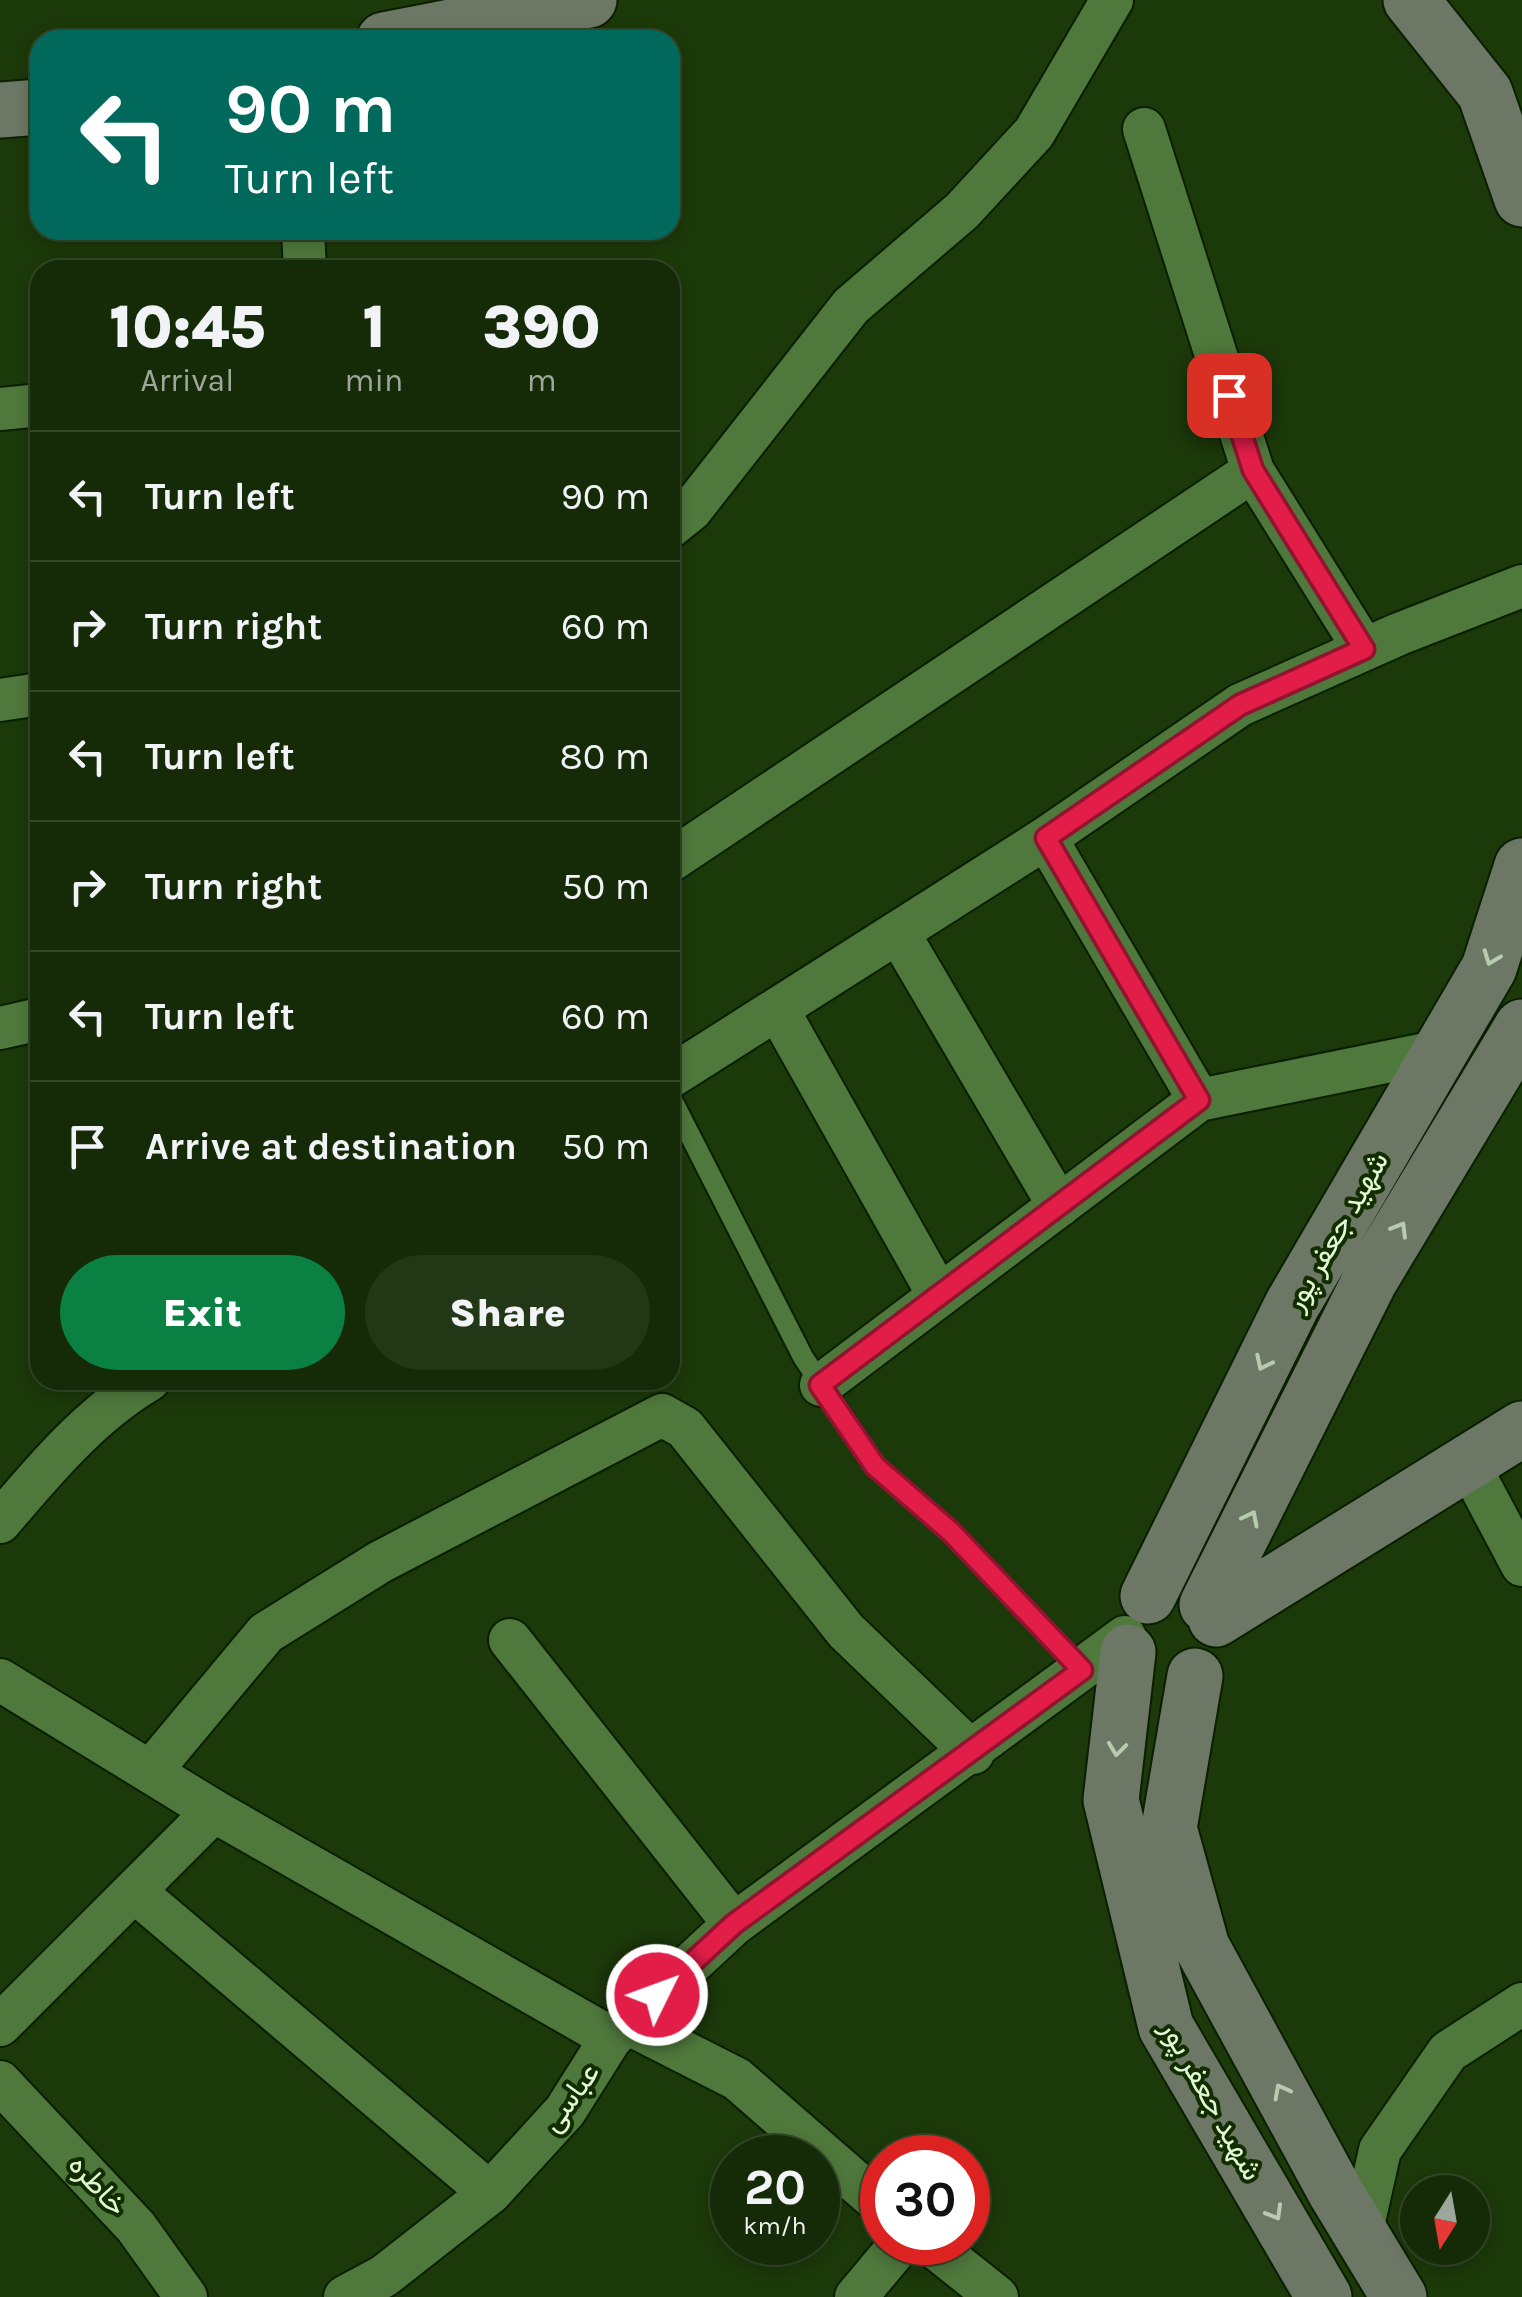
<!DOCTYPE html>
<html lang="en">
<head>
<meta charset="utf-8">
<style>
	body { margin:0; font-family:Karla,Vazirmatn,sans-serif; background:#223716; color:#f1f3f6; height:100vh; display:flex; flex-direction:column; font-size:38px; white-space:nowrap }
	* { box-sizing:border-box; margin:0 }
	p { font-size:32px; color:#9da79c }
	.icon { flex:none; width:55px; height:55px; fill:none; stroke:currentColor; stroke-width:2; stroke-linecap:round; stroke-linejoin:round }
	.map { position:relative; flex:1; overflow:hidden }
	.details { position:absolute; left:30px; top:260px; width:650px; height:1130px; display:flex; flex-direction:column; background:#152b08; border-radius:30px; box-shadow:0 5px 15px #0003,0 0 0 2px #344729 }
	.details>* { flex:none }
	.top-card { position:absolute; left:30px; top:30px; width:650px; height:210px; border-radius:30px; box-shadow:0 5px 15px #0003,0 0 0 2px #344729; background:#00695c; color:#fff; overflow:hidden }
	.needle { width:65px; rotate:191deg }
	.buttons { position:absolute; left:1400px; top:2175px; display:grid; gap:20px }
	.buttons a { display:grid; place-items:center; width:90px; height:90px; border-radius:50%; background:#152b08; box-shadow:0 5px 15px #0003,0 0 0 2px #344729; font-size:50px }
	.speed { position:absolute; left:710px; top:2135px; display:flex; gap:20px; font-size:50px; font-weight:700; text-align:center }
	.speed>* { display:grid; place-content:center; width:130px; height:130px; border-radius:50%; background:#152b08; box-shadow:0 5px 15px #0003,0 0 0 2px #344729; line-height:1 }
	.speed small { font-size:25px; font-weight:400 }
	.speed .limit { border:15px solid #d22; background:#fff; color:#111 }
	.pin { position:absolute; display:grid; place-items:center; width:85px; height:85px; color:#fff; margin:-42px; border-radius:20px; box-shadow:0 5px 15px #0006 }
	.me { position:absolute; width:110px; margin:-55px; rotate:48deg; stroke-linejoin:round; filter:drop-shadow(0 0 8px #0008) }
	.turn { display:flex; align-items:center; gap:35px; height:210px; padding:0 30px; font-size:45px }
	.turn .icon { width:130px; height:130px; stroke-width:2.5 }
	.turn b { display:block; font-size:70px; line-height:85px }
	.eta { display:flex; justify-content:space-evenly; align-items:center; height:170px; text-align:center }
	.eta b { font-size:60px; font-weight:800; line-height:70px }
	.button { display:flex; gap:20px; margin-top:auto; padding:20px 30px }
	.button a { flex:1; height:115px; border-radius:60px; background:#0b8043; color:#fff; font-size:40px; font-weight:800; line-height:115px; text-align:center }
	.button a+a { background:#223716; color:#f1f3f6 }
	ul { padding:0; list-style:none }
	li { display:flex; align-items:center; gap:30px; height:130px; padding:0 30px; border-top:2px solid #344729 }
	li div { flex:1 }
	li b { display:block; font-size:38px }
	li em { font-style:normal }
	.map>svg:first-child { display:block }
</style>
</head>
<body>
<div class="map">
<svg width="1522" height="2297" viewBox="0 0 1522 2297">
	<rect width="100%" height="100%" fill="#1c390a"/>
	<g fill="none" stroke-linecap="round" stroke-linejoin="round">
		<!-- lane casing -->
		<g stroke="#0a1e01" stroke-width="24">
			<path id="lane" d="M670,1096L803,1357L875,1466L951,1532L1082,1670"/>
		</g>
		<!-- street casing -->
		<g stroke="#0a1e01" stroke-width="46">
			<path id="street" d="M1144,129L1253,471L1364,649
				M303,230L305,270
				M0,409L40,405
				M670,527L691,510L851,306L962,211L1034,133L1112,0
				M0,700L40,694
				M1046,838L1199,1100
				M670,861L1253,471
				M899,934L1059,1206
				M778,1010L939,1296
				M0,1028L40,1019
				M670,1077L1046,838L1240,705L1399,634L1522,586
				M821,1385L1199,1100L1440,1051
				M1468,1463L1522,1565
				M0,1522C44,1470 90,1415 149,1380
				M510,1640L734,1924
				M0,1680L214,1811L611,2038
				M150,1772L266,1633L380,1562L662,1415L685,1428L846,1631L973,1753
				M134,1891L490,2193
				M627,2023L737,2079L882,2205
				M0,2025L214,1811
				M0,2082L136,2227L186,2297
				M1361,2235L1380,2150L1448,2052L1522,2004
				M928,2242L997,2297
				M345,2297L384,2276L490,2193L565,2111L611,2038L734,1924L1125,1637
				M856,2297L902,2242"/>
		</g>
		<!-- secondary casing -->
		<g stroke="#0a1e01" stroke-width="59">
			<path id="secondary" d="M1411,0L1485,93L1522,199
				M384,40L589,0
				M0,110L40,107
				M1148,1596L1292,1305L1489,968L1522,866
				M1207,1605L1370,1280L1522,1027
				M1216,1619L1522,1429
				M1128,1652L1111,1800L1166,2027L1324,2297
				M1195,1676L1169,1828L1202,1947L1336,2193L1399,2297"/>
		</g>
		<!-- lane -->
		<use href="#lane" stroke="#4f783c" stroke-width="20"/>
		<!-- street -->
		<use href="#street" stroke="#4f783c" stroke-width="42"/>
		<!-- secondary -->
		<use href="#secondary" stroke="#6c7765" stroke-width="55"/>
	</g>
	<!-- one-way arrows -->
	<defs><path id="oneway-chevron" d="M-2-3.5L2.5 0L-2 3.5" fill="none" stroke-width="1.6" stroke-linecap="round" stroke-linejoin="round" transform="scale(2.5)"/></defs>
	<g stroke="#b8cbaf">
		<use href="#oneway-chevron" transform="translate(1491 958) rotate(111)"/>
		<use href="#oneway-chevron" transform="translate(1400 1229) rotate(-59)"/>
		<use href="#oneway-chevron" transform="translate(1263 1363) rotate(116)"/>
		<use href="#oneway-chevron" transform="translate(1251 1518) rotate(-63)"/>
		<use href="#oneway-chevron" transform="translate(1117 1749) rotate(97)"/>
		<use href="#oneway-chevron" transform="translate(1281 2091) rotate(-118)"/>
		<use href="#oneway-chevron" transform="translate(1275 2213) rotate(60)"/>
	</g>
	<g fill="none" stroke-linecap="round" stroke-linejoin="round">
		<!-- route casing -->
		<g stroke="#92132f" stroke-width="25">
			<path id="route" d="M657,1995L734,1924L1082,1670L951,1532L875,1466L820,1385L1199,1100L1046,838L1240,705L1364,649L1253,470L1229,395"/>
		</g>
		<!-- route -->
		<use href="#route" stroke="#e11d48" stroke-width="18"/>
	</g>
	<g text-anchor="middle" dominant-baseline="central" stroke-width="8" stroke-linejoin="round" paint-order="stroke">
		<!-- street labels -->
		<g font-size="30" fill="#e1f8d7" stroke="#122e00">
			<text transform="translate(1336 1231) rotate(-60)">شهید جعفر پور</text>
			<text transform="translate(570 2097) rotate(-54)">عباسی</text>
			<text transform="translate(1212 2100) rotate(61)">شهید جعفر پور</text>
			<text transform="translate(98 2185) rotate(48)">خاطره</text>
		</g>
	</g>
</svg>
<div class="buttons">
<a><svg class="needle" viewBox="-14 -14 28 28"><path d="M0-13l5 13h-10z" fill="#e53935"/><path d="M0 13l5-13h-10z" fill="#9da79c"/></svg></a>
</div>
<div class="speed"><div>20<small>km/h</small></div><div class="limit">30</div></div>
<div class="pin" style="left:1229px;top:395px;background:#d93025"><svg class="icon" aria-label="arrive" viewBox="0 0 24 24"><path d="M6 21V4h12l-3 4 3 4H6"/></svg></div>
<svg class="me" style="left:657px;top:1995px" viewBox="-20 -20 40 40"><circle r="17" fill="#e11d48" stroke="#fff" stroke-width="3"/><path d="M0-11L8 9 0 5-8 9z" fill="#fff"/></svg>
<div class="top-card">
<div class="turn"><svg class="icon" aria-label="left" viewBox="0 0 24 24"><path d="M17 20v-9H6M10 6l-5 5 5 5"/></svg><div><b>90 m</b>Turn left</div></div>
</div>
<section class="details">
<div class="eta">
<div><b>10:45</b><p>Arrival</p></div>
<div><b>1</b><p>min</p></div>
<div><b>390</b><p>m</p></div>
</div>
<ul>
<li><svg class="icon" aria-label="left" viewBox="0 0 24 24"><path d="M17 20v-9H6M10 6l-5 5 5 5"/></svg><div><b>Turn left</b></div><em>90 m</em></li>
<li><svg class="icon" aria-label="right" viewBox="0 0 24 24"><path d="M7 20v-9h11M14 6l5 5-5 5"/></svg><div><b>Turn right</b></div><em>60 m</em></li>
<li><svg class="icon" aria-label="left" viewBox="0 0 24 24"><path d="M17 20v-9H6M10 6l-5 5 5 5"/></svg><div><b>Turn left</b></div><em>80 m</em></li>
<li><svg class="icon" aria-label="right" viewBox="0 0 24 24"><path d="M7 20v-9h11M14 6l5 5-5 5"/></svg><div><b>Turn right</b></div><em>50 m</em></li>
<li><svg class="icon" aria-label="left" viewBox="0 0 24 24"><path d="M17 20v-9H6M10 6l-5 5 5 5"/></svg><div><b>Turn left</b></div><em>60 m</em></li>
<li><svg class="icon" aria-label="arrive" viewBox="0 0 24 24"><path d="M6 21V4h12l-3 4 3 4H6"/></svg><div><b>Arrive at destination</b></div><em>50 m</em></li>
</ul>
<div class="button"><a>Exit</a><a>Share</a></div>
</section>
</div>
</body>
</html>
